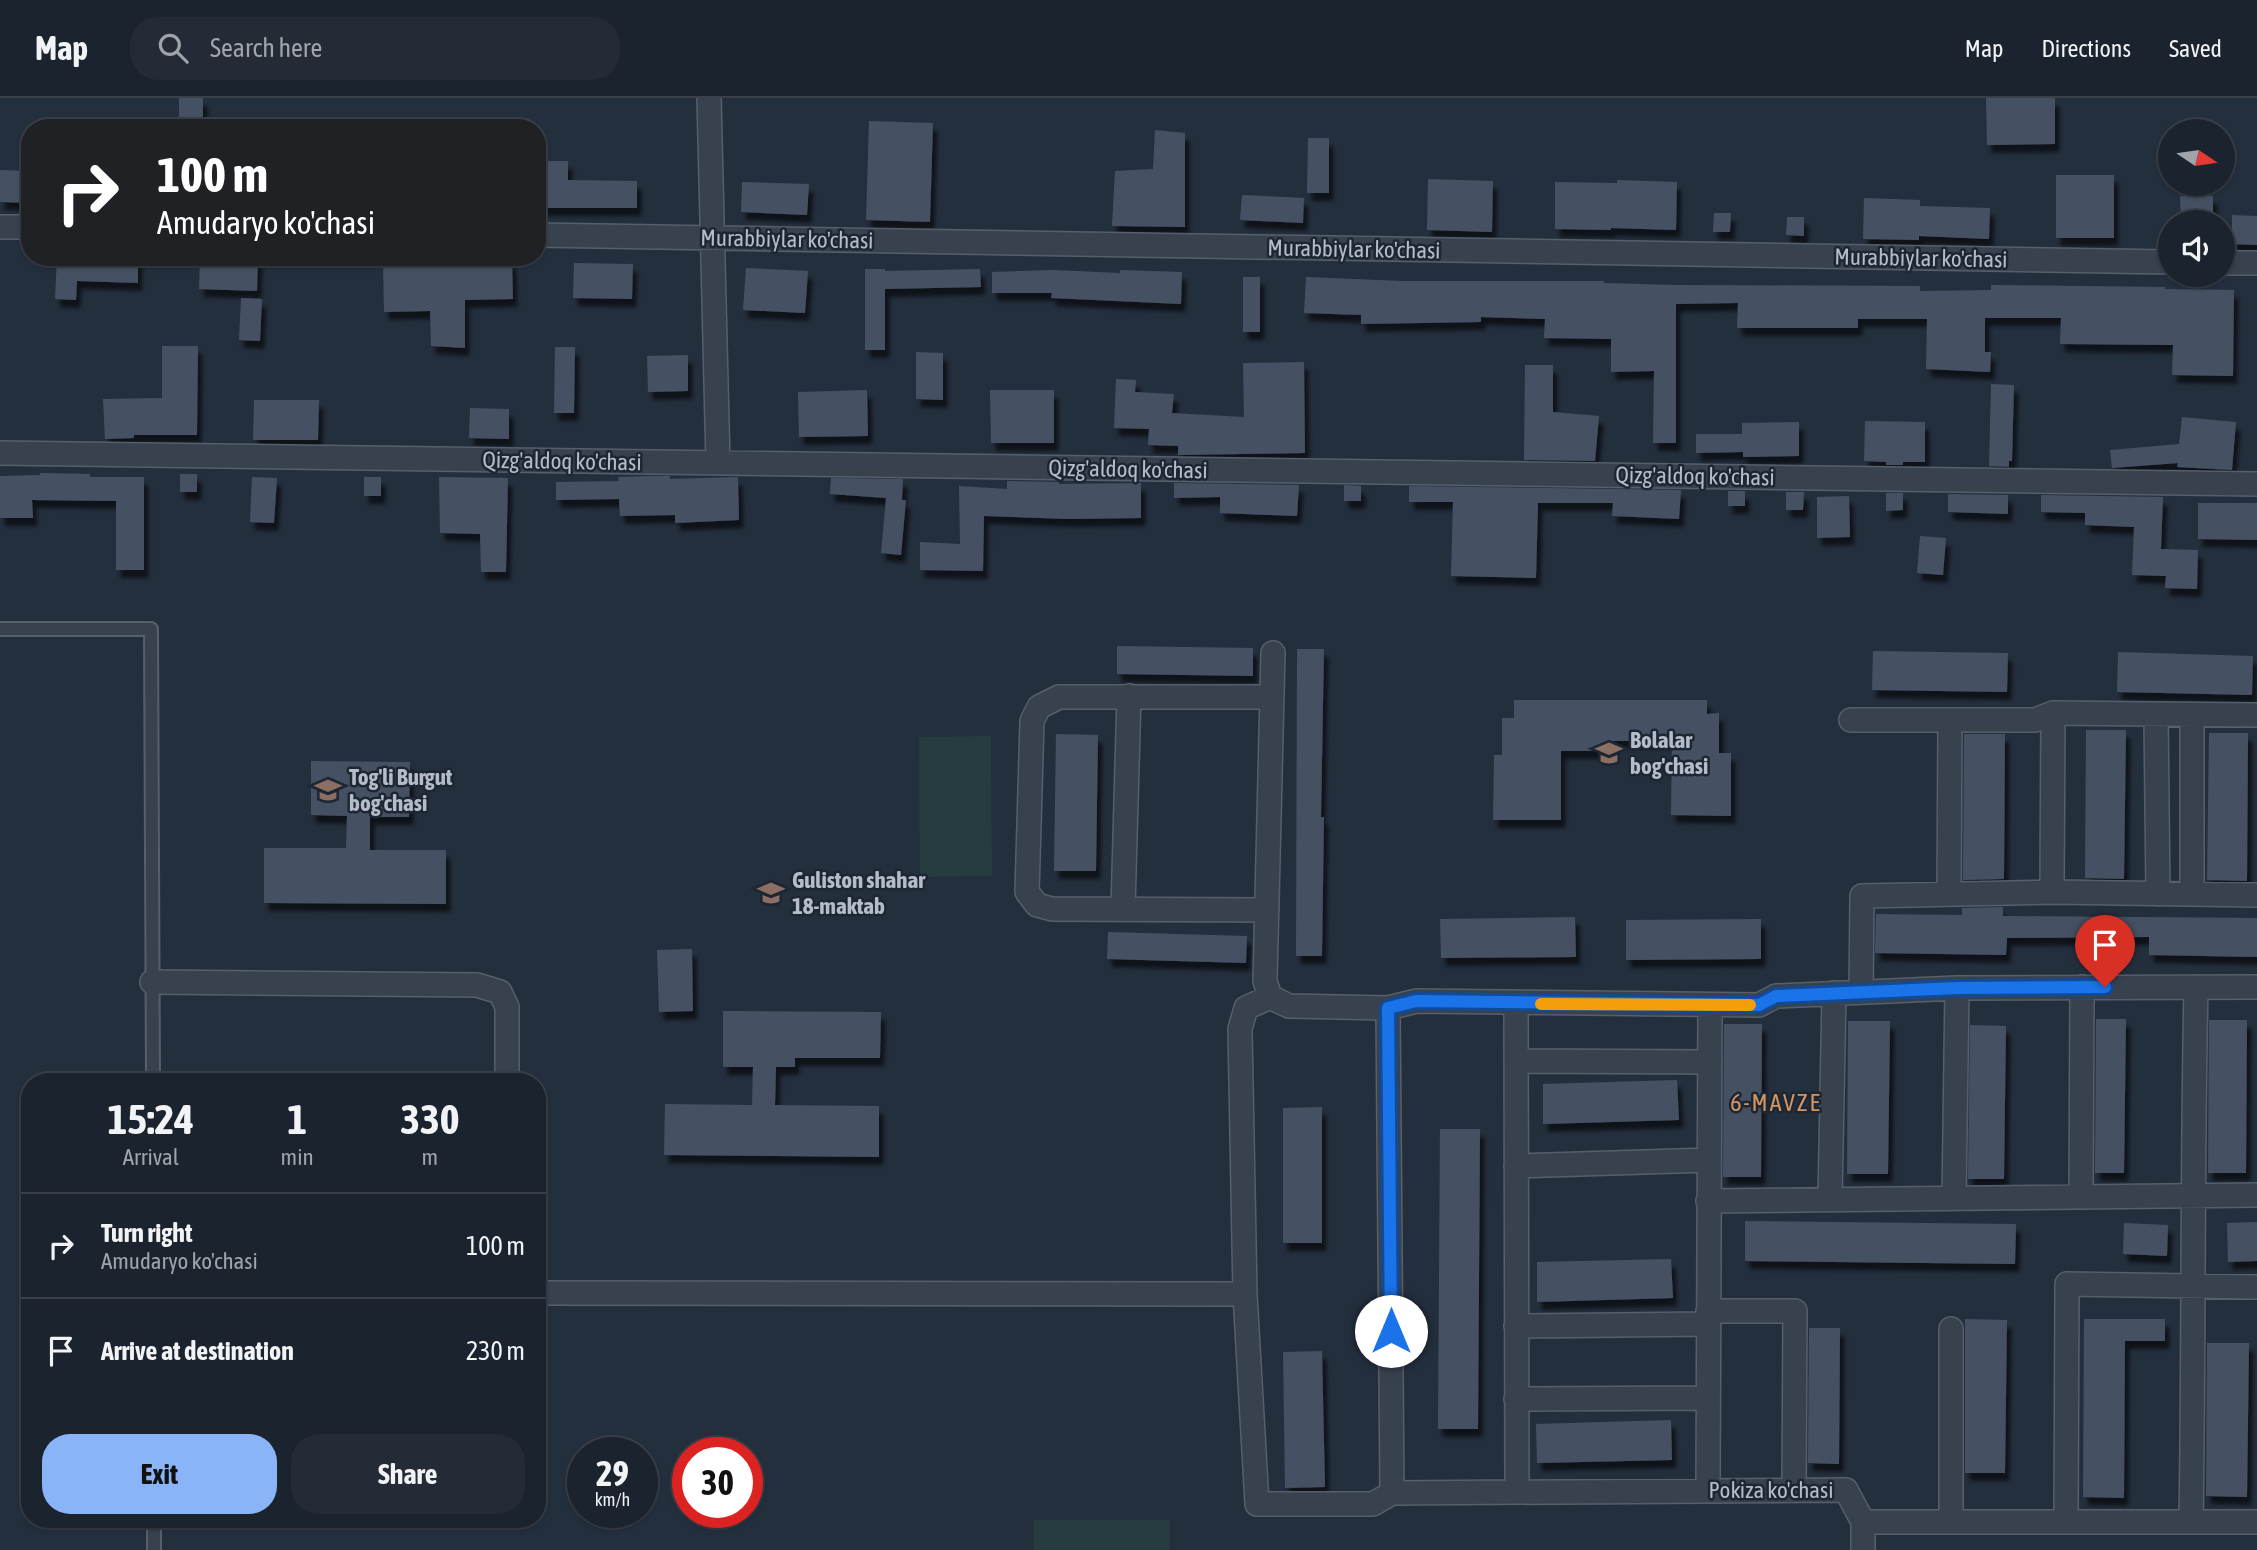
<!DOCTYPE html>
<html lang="en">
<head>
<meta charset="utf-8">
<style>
	body { margin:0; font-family:"Asap Condensed",sans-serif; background:#242b36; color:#f1f3f6; height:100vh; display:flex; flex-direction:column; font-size:26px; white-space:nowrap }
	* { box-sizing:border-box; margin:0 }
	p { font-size:23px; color:#a0a4aa }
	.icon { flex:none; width:38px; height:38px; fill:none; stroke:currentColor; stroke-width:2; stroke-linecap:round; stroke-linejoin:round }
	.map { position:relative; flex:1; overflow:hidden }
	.side { position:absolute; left:21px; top:975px; width:525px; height:455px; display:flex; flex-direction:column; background:#1b232e; border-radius:28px; box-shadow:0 2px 5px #0004,0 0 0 2px #39404a }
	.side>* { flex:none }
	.top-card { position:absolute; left:21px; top:21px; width:525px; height:147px; border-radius:28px; box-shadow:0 2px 5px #0004,0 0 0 2px #39404a; background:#202124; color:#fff; overflow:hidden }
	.needle { width:46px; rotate:103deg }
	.tools { position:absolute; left:2158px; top:21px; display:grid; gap:14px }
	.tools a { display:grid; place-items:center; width:77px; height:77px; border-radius:50%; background:#1b232e; box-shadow:0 2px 5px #0004,0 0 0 2px #39404a; font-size:35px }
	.speed { position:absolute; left:567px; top:1339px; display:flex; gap:14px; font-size:35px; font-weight:700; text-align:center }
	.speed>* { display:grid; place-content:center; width:91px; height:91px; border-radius:50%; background:#1b232e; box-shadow:0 2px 5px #0004,0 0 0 2px #39404a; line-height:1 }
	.speed small { font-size:18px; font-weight:400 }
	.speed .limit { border:10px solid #d22; background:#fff; color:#111 }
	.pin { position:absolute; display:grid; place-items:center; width:60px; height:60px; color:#fff; margin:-72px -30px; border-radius:50% 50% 50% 0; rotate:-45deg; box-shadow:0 0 7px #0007 }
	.pin .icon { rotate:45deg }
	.me { position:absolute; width:77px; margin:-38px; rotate:0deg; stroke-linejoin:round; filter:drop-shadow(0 0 5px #0008) }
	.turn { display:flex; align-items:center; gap:24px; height:147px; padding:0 21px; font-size:32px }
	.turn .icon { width:91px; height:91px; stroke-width:2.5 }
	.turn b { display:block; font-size:49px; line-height:60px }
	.eta { display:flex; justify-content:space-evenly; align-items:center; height:119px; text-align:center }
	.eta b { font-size:42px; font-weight:700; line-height:49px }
	.button { display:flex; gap:14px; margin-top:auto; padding:14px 21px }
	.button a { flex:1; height:80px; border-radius:28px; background:#8ab4f8; color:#111; font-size:28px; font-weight:700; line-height:80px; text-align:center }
	.button a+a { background:#242b36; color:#f1f3f6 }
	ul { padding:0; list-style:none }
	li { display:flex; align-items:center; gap:21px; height:105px; padding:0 21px; border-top:2px solid #39404a }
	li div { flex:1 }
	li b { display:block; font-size:26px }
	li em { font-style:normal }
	header { display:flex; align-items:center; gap:42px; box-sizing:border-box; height:98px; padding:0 35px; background:#1b232e; border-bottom:2px solid #39404a }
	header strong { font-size:33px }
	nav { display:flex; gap:38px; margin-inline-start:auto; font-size:24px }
	.search { width:490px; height:63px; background:#242b36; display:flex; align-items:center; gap:18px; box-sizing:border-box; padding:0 24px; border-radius:28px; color:#a0a4aa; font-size:26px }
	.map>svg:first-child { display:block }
</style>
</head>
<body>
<header>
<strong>Map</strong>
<div class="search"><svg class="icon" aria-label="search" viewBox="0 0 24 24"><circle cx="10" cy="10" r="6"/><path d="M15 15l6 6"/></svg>Search here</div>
<nav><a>Map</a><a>Directions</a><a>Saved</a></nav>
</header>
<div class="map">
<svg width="2257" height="1452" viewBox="0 0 2257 1452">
	<defs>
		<filter id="shadow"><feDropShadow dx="4.5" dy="8" stdDeviation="2" flood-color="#0009"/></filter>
	</defs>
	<rect width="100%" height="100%" fill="#242f3e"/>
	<!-- green -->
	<path fill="#263c3f" d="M991,638L992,778L920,779L919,639Z
		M1034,1422H1170V1452H1034Z"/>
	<!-- building -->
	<path fill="#455162" filter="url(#shadow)" d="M179,0H203V30H179Z
		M1986,0H2055V46L1987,47Z
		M869,23L933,25L930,124L866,122Z
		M1155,32L1185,35V129L1112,128L1115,73L1153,71Z
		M1308,40H1329V95H1307Z
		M537,63H568V82L637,83V110H537Z
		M0,72L30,73V105L0,104Z
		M2056,77H2114V140H2056Z
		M1428,81L1493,83L1492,134L1427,132Z
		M1617,82L1677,84L1676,132L1611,130V132L1555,131V84L1617,85Z
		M742,84L809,86L807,117L741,114Z
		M1242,97L1304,100L1303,125L1240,122Z
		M2180,98H2213V124H2181Z
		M1864,100L1920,102V108L1990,110L1989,141L1919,138V142L1863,141Z
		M1714,115H1731L1730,134H1713Z
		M2232,117L2257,118V147L2232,146Z
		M1787,119H1804V138L1786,137Z
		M57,159L138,160V185L77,183L76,202L55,201Z
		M200,159L258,160L257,193L199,191Z
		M383,161L512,163L513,201L465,202V250L431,248L430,213L384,214Z
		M574,165L633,166L632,201L573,200Z
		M746,170L808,173L805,215L743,212Z
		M865,171H885V173L980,171L981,189L885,191V252H865Z
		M1053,172L1120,175V172L1182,174L1181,206L1051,200L1052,195H992V174Z
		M1243,179H1260V234H1243Z
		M1306,179L1402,183H1604V185L1676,187L1920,188V193L1991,192V187L2165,189V191L2234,192L2233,278L2172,277L2173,247L2060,246L2061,220H1985V254H1991L1990,274L1926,271L1927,221H1858V230H1737L1738,205L1676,206V345H1653L1654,273L1611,274V241L1544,240L1545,221L1481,219V224L1361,226V217L1304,215Z
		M241,200L262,201L260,243L239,242Z
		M162,248H198L197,337H134V340L105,341L103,301L162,300Z
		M555,249H575L574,315H554Z
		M916,254L943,255V302L916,301Z
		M688,257V293L648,294L647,258Z
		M1304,264L1305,355L1178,357V348L1148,347L1149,331L1114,330L1116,281L1136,282L1135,294L1174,296L1172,315L1244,319L1243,265Z
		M1525,267H1553V314L1599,318L1595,363L1524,362Z
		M1991,286L2014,287L2012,363H2009V369L1989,368Z
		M867,292L868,338L799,339L798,294Z
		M990,292H1054V345H991Z
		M254,302H319L318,342H253Z
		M470,310L509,311V341L469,340Z
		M2182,319L2236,324L2232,372L2177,369L2178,365L2112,370L2110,352L2179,346Z
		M1865,323L1925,324V364H1903V367H1886V364L1864,363Z
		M1799,324V358L1743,359V354L1696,355V336H1742V325Z
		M40,375L90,376V379H144V472H116V403L32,402L33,420H0V378L40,377Z
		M180,376H197V394H180Z
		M653,378H670V381L738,379L739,422L675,425V417L620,418L619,401L556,402V384L619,383L618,379Z
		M252,379L277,380L274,425L250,424Z
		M364,379H381V398H364Z
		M439,379L508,380L506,474H481L480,436L440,435Z
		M831,380L903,381L902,402H906L901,457L881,455L886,400L830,396Z
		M1007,383L1059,384V386L1141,385V420L1069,421L984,418L983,473L920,472V444L960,446L959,388L1007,391Z
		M1174,385L1299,387L1297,418L1220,415V399L1174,400Z
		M1344,387L1361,388V403H1344Z
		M1409,388L1681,392L1679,421L1612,418L1613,405H1538L1536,480L1451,478L1453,404H1409Z
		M1728,393H1745V408H1728Z
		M1786,394H1804L1803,412H1786Z
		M1886,395H1903V412L1886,413Z
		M1948,396L2008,397V416L1948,414Z
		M2041,397L2163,399L2161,451L2198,452L2197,491L2165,490L2166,478L2132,477L2134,429L2085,427V415L2041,414Z
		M1849,398L1850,439L1817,440V399Z
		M2198,405H2257V442L2198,441Z
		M1920,438L1946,440L1943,477L1917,475Z
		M1117,548L1253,550V578L1117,576Z
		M1297,551H1324L1321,719H1324L1322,858H1296Z
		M1873,553L2008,555L2007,594L1872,592Z
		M2118,554L2253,558L2252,597L2117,594Z
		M1514,602H1707V616L1719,615V655H1731V718L1671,717L1672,643H1613V653H1561V722H1493L1494,657H1502V620H1514Z
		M2086,632H2126L2124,781L2085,780Z
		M2209,635H2248L2247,783L2207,782Z
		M1056,636L1098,637L1096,773H1054Z
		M1964,636H2005L2004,781L1963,782Z
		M311,663L410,664L409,719H370V752H446V806L264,805V750H346L347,718L311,717Z
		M2003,809V818H2007L2257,820V859L2149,857V839L2007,840L2006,857L1875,855L1876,816L1962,817V810Z
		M1575,819L1576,859L1441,860L1440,821Z
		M1761,821V861L1626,862V822Z
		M1108,834L1247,838L1246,865L1107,861Z
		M692,851L693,913L659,914L657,852Z
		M723,913L881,914L880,960H795V969H776L775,1007L879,1008V1059L664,1057L665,1006L752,1007L753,969H723Z
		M2096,921H2126L2124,1075H2095Z
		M2209,922H2247L2246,1075H2208Z
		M1848,923H1890L1888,1076H1847Z
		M1724,926H1762L1761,1079H1723Z
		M1970,927L2006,928L2004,1081H1968Z
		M1677,982L1679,1022L1543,1026V986Z
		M1322,1009V1145H1283V1010Z
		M1440,1031H1480L1478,1331H1438Z
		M1745,1123L2016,1126L2015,1166L1745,1163Z
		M2257,1124V1163L2228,1164L2227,1125Z
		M2124,1125L2168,1127L2167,1158L2123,1156Z
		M1671,1161L1673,1200L1537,1204V1164Z
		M1965,1221L2007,1222L2005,1375H1965Z
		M2084,1221H2165V1243H2125L2124,1400L2083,1399Z
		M1809,1230H1840L1839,1366L1808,1365Z
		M2207,1245H2249L2247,1399L2206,1398Z
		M1322,1253L1325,1389L1285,1390L1283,1254Z
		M1671,1322L1672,1362L1537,1365L1536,1326Z"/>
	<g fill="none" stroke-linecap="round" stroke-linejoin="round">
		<!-- lane casing -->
		<g stroke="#565f6c" stroke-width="16">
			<path id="lane" d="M0,531H151L153,984
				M154,1421V1452"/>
		</g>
		<!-- street casing -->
		<g stroke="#565f6c" stroke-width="26">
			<path id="street" d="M709,0L718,365
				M0,129H30
				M537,137L2170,164
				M2222,165H2257
				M0,355L2257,386
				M1273,555L1265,883L1270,899L1289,908L1388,910L1417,903L1759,907L1776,898L1957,890L2257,889
				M2156,616L2158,796
				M2192,617V795
				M1851,622H2035L2053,615L2257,617
				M2052,794L2053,615
				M1949,796L1950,623
				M1123,810L1129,598
				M1267,812L1052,811L1037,807L1027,794L1032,623L1039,609L1059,599H1272
				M152,884L477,887L500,894L507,909V984
				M1861,894L1862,798L2052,794L2257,797
				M1270,899L1246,910L1240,931L1245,1196L1257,1406H1373L1392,1395L1846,1392L1863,1424H2257
				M1516,906L1517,1394
				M1388,910L1392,1395
				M1516,963L1710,964
				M1516,1068L1709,1062
				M2081,1099L2082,889
				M1954,1100L1957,890
				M1830,1101L1834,895
				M1708,1103L2257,1097
				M537,1195L1245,1196
				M1708,1213H1795L1794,1392
				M1516,1228L1708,1226
				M1951,1231V1424
				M1516,1301L1707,1300
				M1708,1392L1710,907
				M2066,1424L2067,1186L2257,1189
				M2191,1424C2194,1245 2192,1067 2196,889
				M1863,1452V1424"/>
		</g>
		<!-- lane -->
		<use href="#lane" stroke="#38414e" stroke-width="12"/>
		<!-- street -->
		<use href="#street" stroke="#38414e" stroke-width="23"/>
	</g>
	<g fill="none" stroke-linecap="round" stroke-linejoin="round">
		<!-- route casing -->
		<g stroke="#114b97" stroke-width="18">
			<path id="route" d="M1391,1233L1388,910L1416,903L1759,907L1776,898L1957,890L2105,889"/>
		</g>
		<!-- route -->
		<use href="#route" stroke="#1a73e8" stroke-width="12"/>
		<!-- slow -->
		<path stroke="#f59e0b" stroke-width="12" d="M1541,906L1750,907"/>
	</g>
	<!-- icons -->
	<defs>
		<g id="school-bare" transform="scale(2.1)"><path d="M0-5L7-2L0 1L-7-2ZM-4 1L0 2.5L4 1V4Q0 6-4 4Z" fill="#8d6e63" stroke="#1d2633" stroke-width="2.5" paint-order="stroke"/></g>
	</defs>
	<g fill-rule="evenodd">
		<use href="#school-bare" x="1609" y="655"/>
		<use href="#school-bare" x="328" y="692"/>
		<use href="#school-bare" x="771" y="795"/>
	</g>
	<g text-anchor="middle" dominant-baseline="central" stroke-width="5" stroke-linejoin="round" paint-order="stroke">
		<!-- street labels -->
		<g font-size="23" fill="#b4bcc9" stroke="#1d2633">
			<text transform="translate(787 141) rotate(1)">Murabbiylar ko'chasi</text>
			<text transform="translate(1354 151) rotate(1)">Murabbiylar ko'chasi</text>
			<text transform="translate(1921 160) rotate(1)">Murabbiylar ko'chasi</text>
			<text transform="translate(562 363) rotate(1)">Qizg'aldoq ko'chasi</text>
			<text transform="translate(1128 371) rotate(1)">Qizg'aldoq ko'chasi</text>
			<text transform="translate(1695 378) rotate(1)">Qizg'aldoq ko'chasi</text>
			<text x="1771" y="1392">Pokiza ko'chasi</text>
		</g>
		<!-- poi labels -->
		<g font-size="23" font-weight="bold" fill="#b4bcc9" stroke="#1d2633" text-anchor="start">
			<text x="1630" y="642">Bolalar<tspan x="1630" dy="26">bog'chasi</tspan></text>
			<text x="349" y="679">Tog'li Burgut<tspan x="349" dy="26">bog'chasi</tspan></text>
			<text x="792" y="782">Guliston shahar<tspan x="792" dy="26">18-maktab</tspan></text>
		</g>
		<!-- neighbourhood labels -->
		<g font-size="24" letter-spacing="2" fill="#d59563" stroke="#1d2633">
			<text x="1776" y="1004">6-MAVZE</text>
		</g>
	</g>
</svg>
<div class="tools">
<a><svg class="needle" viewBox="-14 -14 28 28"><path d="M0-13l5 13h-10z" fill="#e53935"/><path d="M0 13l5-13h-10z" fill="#a0a4aa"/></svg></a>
<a><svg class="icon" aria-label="sound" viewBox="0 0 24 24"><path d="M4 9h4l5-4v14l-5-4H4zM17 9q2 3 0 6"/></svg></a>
</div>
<div class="speed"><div>29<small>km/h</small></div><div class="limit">30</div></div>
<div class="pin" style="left:2105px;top:889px;background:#d93025"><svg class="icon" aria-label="arrive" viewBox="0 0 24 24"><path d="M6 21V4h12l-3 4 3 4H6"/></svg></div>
<svg class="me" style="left:1391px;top:1233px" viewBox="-20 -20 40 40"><circle r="19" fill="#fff"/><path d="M0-13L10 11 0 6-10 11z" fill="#1a73e8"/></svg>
<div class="top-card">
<div class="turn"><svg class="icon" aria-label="right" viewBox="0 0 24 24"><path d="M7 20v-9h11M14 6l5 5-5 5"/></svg><div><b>100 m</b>Amudaryo ko'chasi</div></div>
</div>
<section class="side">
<div class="eta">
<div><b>15:24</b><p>Arrival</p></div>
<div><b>1</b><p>min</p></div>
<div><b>330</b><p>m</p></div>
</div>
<ul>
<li><svg class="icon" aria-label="right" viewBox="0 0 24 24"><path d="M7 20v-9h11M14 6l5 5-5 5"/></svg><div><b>Turn right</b><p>Amudaryo ko'chasi</p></div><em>100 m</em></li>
<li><svg class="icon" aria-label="arrive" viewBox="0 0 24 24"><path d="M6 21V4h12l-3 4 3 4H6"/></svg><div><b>Arrive at destination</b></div><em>230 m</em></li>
</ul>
<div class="button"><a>Exit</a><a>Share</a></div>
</section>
</div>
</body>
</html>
